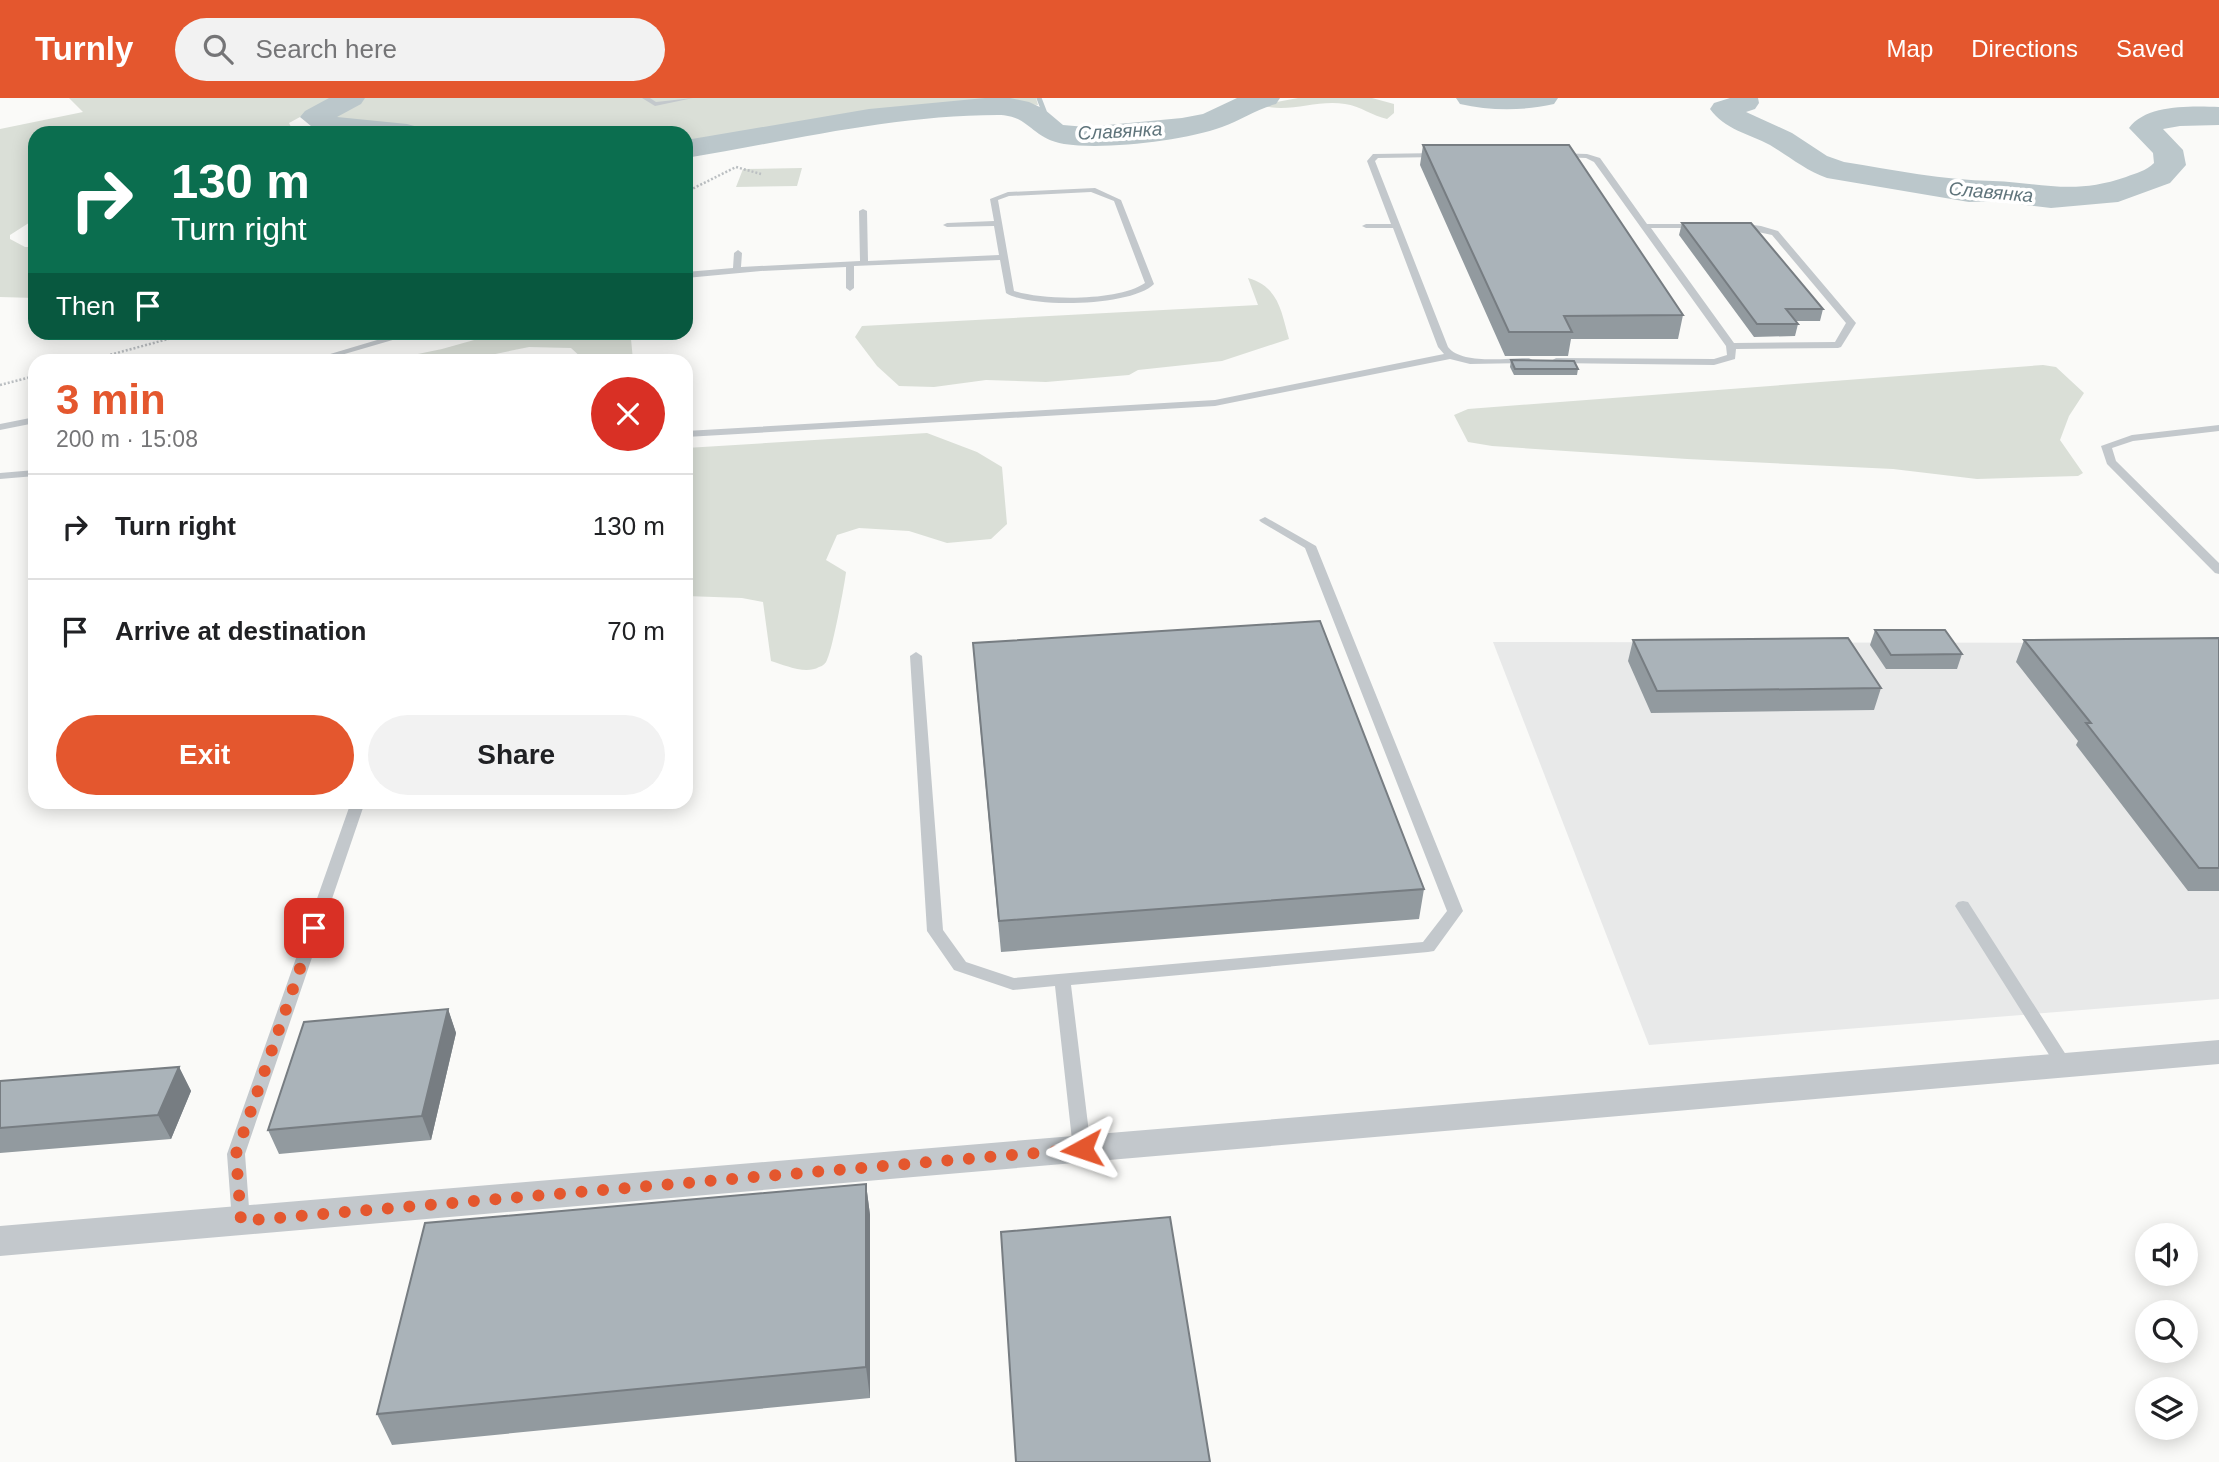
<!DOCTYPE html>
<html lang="en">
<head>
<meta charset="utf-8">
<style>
	body { margin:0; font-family:Helvetica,sans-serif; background:#f2f2f2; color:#202124; height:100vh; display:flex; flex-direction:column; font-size:26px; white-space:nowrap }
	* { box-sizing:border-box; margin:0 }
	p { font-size:23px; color:#757577 }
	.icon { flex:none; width:38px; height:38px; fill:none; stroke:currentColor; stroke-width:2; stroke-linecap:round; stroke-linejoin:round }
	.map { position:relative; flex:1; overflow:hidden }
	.drawer { position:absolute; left:28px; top:256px; width:665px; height:455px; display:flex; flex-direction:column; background:#fff; border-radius:21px; box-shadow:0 4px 18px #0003 }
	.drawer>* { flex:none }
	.guide { position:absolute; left:28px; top:28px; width:665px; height:214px; border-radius:21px; box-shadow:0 4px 18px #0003; background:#0b6e4f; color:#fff; overflow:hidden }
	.fabs { position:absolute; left:2135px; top:1125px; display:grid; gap:14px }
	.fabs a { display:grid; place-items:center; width:63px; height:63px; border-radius:50%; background:#fff; box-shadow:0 4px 18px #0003; font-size:35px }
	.pin { position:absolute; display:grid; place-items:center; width:60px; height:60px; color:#fff; margin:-30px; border-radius:14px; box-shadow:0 4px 10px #0006 }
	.me { position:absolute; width:77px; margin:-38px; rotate:265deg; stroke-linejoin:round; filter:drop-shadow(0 0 5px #0008) }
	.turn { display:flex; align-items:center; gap:24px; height:147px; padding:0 28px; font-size:32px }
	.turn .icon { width:91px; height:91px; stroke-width:2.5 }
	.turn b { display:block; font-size:49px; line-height:60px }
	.then { display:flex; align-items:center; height:66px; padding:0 28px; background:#0003; gap:14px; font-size:26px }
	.round { display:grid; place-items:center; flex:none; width:74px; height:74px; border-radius:37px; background:#f2f2f2 }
	.summary { display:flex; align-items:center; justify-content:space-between; height:119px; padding:0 28px }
	h1 { font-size:42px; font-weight:800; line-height:52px; color:#e4572e }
	.button { display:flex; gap:14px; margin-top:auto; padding:14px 28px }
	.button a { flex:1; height:80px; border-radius:42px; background:#e4572e; color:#fff; font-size:28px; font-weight:800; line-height:80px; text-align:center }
	.button a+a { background:#f2f2f2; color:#202124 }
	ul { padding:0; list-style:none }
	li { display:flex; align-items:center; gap:21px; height:105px; padding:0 28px; border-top:2px solid #e0e0e0 }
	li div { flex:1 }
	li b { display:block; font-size:26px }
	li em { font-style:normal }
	header { display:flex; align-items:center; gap:42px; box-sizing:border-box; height:98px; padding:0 35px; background:#e4572e; color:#fff }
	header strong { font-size:33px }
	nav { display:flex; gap:38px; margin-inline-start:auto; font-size:24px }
	.search { width:490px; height:63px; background:#f2f2f2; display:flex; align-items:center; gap:18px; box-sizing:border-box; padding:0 24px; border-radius:38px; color:#757577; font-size:26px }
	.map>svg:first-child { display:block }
</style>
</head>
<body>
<header>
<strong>Turnly</strong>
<div class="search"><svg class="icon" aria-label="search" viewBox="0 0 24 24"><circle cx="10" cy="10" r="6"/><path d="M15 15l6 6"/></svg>Search here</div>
<nav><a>Map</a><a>Directions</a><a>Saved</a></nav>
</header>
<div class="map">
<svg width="2219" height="1364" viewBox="0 0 2219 1364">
	<rect width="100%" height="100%" fill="#fafaf8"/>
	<!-- built -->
	<path fill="#e8e9e9" d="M1493,544L2219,545V901L1649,947Z"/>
	<!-- green -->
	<path fill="#dadfd7" d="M69,0H335L289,25L291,29L311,35H35V121L10,137V141L25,149H35V200L0,199V31L83,14Z
		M360,0H1036L1038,7C920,0 803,31 686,45V35H461L362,31L329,21L335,14Z
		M1298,0H1372L1394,6V15L1387,21C1373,18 1360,8 1345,6C1317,1 1288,16 1261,7Z
		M802,70L797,88L736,89L743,71Z
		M1248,180C1279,189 1281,213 1289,241L1222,263L1138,272L1129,277L1046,284L986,282L934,289L899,288L877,268L855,239L862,228L1258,207Z
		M499,235H623L631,241L633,262H584L571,250L529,249L466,262H389L442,251Z
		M2043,267L2056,269L2084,295L2069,318L2060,342L2083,375L2078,378L1977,381L1893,371L1687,361L1492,348L1468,344L1454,317L1468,311Z
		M927,335L977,354L1002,369L1007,426L991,441L947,445L909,433L859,430L837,437L826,462L846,474C845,485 832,554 827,562C826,565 823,568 819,569C805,577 785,567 771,563L763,504L742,500L686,498V350Z"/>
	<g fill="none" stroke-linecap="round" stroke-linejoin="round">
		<!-- stream -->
		<path stroke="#bbc7cb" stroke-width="5" d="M1035,18L1044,13L1039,0"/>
		<!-- river -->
		<path fill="#bbc7cb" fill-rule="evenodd" d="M329,0H365L361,6L337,19L407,26L418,29L422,35L317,33L300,19L305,13Z
			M985,0H1010L1029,4L1044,11L1063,27L1086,29L1182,20L1203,16L1237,0H1280L1276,6C1257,11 1241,22 1222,29C1184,43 1104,52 1064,46C1030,40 1030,17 998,17C893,17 789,43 686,60V42L869,11Z
			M1456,0H1558L1554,6C1524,13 1490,13 1460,6Z
			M1730,0H1758L1759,5L1755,11L1746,14L1792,35L1827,58L1844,64C1894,72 1943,82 1993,83C2044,85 2074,97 2126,79C2136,75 2146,73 2154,65L2153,55L2129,30C2146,6 2193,8 2219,9V27L2180,28L2163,31L2183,52L2186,67L2170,85L2118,104L2051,110L1994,103L1969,104L1827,80C1805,72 1790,59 1770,47C1749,36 1724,31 1710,11L1714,5Z"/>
		<!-- path -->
		<path stroke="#bbbfc2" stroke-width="2.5" stroke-dasharray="2 2" stroke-linecap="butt" d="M686,94L736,69L761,76
			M91,262L194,234
			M0,287L35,278"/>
		<!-- service -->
		<path fill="#c3c8cc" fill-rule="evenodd" d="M642,0H650L656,4L693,0L655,8Z
			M1441,55V59H1438L1378,60L1375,63L1448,249C1462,267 1507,260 1529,260L1534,263L1532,265L1470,266L1450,261L1215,308L686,339V333L1215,302L1444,256L1438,249L1393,130H1366L1362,128L1366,126H1391L1367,63L1373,56Z
			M1556,55L1587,56L1600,60L1647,126H1703V130H1651L1734,245L1835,244L1846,225L1772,137L1735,129V125H1738L1761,128L1778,133L1856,225L1841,249L1838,250L1736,251L1735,261L1714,267L1553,265L1551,263L1556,260L1714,261L1727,257L1726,248L1594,64L1586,60L1559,59H1556Z
			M1095,90L1121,102L1154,186C1133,208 1031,211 1006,195L1000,162L854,168V190L850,193L846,190V169L761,173L686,180V174L733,170L734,155L738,152L742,155L741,169L860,163L859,113L863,111L867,113L868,163L999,157L994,128L947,129L943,127L947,125L994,123L990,101L1008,94ZM1091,94L1114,103L1145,185C1119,203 1045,203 1014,193L998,102L1009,98Z
			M404,234H420L324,262H310Z
			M35,319V325L0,332V326Z
			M2219,327V333L2133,343L2112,350L2116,363L2219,465V476L2215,475L2107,366L2101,348L2132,337Z
			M35,372V378L0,381V375Z
			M1265,419L1316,448L1463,813L1434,853L1428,854L1071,887L1091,1051L1088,1056L1082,1058L1076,1056L1073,1051L1055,888L1013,892L954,872L927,833L910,558L916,554L922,558L943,832L966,864L1014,880L1423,844L1447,813L1305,450L1261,424L1259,422Z
			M351,704H365L245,1056L250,1123L248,1128L241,1131L234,1128L232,1123L227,1056Z
			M1963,803L1968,804L2070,963L2072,967L2070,971L2064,973L2058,971L1955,808L1958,804Z"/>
		<!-- minor -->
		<path fill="#c3c8cc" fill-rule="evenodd" d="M2219,942V966L0,1158V1128Z"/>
	</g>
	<!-- wall -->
	<path fill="#929a9f" d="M1423,47L1683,217L1678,241H1571L1568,258H1505L1420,67Z
		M1682,125L1823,211L1820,223H1796L1798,226L1795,238L1754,239L1679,137Z
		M1511,262L1578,271L1577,277H1514L1510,269Z
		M1875,532L1962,556L1957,571H1886L1870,547Z
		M2219,540V793H2188L2076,647L2078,643L2016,564L2024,542Z
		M1633,542L1881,590L1874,612L1651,615L1628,563Z
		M973,545L1424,791L1419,821L1001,854L975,573Z
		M448,911L456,935L431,1042L279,1056L268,1032Z
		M179,969L191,993L171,1041L0,1055V983Z
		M866,1086L870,1117V1300L392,1347L377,1316Z"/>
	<!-- shaded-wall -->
	<path fill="#777d82" d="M448,911L456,935L431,1042L422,1018Z
		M179,969L191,993L171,1041L158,1017Z
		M866,1086L870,1117V1300L866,1269Z"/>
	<!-- building -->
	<path fill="#aab3b9" stroke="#777d82" stroke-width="2" d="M1423,47H1569L1683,217L1564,218L1572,234H1509Z
		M1682,125H1751L1823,211H1786L1798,226H1757Z
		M1511,262L1574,263L1578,271H1515Z
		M1320,523L1424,791L999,823L973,545Z
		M1875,532H1945L1962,556L1891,557Z
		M1848,540L1881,590L1657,593L1633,542Z
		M2219,540V770H2199L2086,625H2091L2024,542Z
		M448,911L422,1018L268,1032L304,924Z
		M179,969L158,1017L0,1030V983Z
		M866,1086V1269L377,1316L425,1125Z
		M1170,1119L1210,1364H1016L1001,1134Z"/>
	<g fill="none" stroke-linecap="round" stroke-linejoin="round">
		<!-- route -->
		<path stroke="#e4572e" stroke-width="12" stroke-dasharray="0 21.6" d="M314,830L236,1056L241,1123L1082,1051"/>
	</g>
	<g text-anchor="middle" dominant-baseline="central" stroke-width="7" stroke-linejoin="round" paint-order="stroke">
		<!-- far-water labels -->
		<g font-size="19" font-style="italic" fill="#60757c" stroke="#fff">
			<text transform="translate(1120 33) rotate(-3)">Славянка</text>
			<text transform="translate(1991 94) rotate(5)">Славянка</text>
		</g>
	</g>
</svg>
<div class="fabs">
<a><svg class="icon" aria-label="sound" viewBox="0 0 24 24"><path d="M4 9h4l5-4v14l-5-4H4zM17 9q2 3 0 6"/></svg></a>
<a><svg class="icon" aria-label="search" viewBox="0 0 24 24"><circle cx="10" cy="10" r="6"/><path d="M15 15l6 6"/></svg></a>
<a><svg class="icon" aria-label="layers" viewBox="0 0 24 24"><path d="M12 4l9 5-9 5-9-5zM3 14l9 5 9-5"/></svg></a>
</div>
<div class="pin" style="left:314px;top:830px;background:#d93025"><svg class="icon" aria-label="arrive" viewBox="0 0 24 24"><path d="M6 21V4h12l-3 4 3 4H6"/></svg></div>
<svg class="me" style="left:1082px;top:1051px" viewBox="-20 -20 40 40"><path d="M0-17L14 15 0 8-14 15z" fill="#e4572e" stroke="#fff" stroke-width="4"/></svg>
<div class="guide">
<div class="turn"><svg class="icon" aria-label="right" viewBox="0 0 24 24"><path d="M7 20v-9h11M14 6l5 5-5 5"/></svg><div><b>130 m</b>Turn right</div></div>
<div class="then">Then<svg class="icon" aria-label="arrive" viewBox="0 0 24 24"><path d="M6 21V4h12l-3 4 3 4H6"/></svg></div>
</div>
<section class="drawer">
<div class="summary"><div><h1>3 min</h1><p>200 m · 15:08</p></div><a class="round" style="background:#d93025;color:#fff"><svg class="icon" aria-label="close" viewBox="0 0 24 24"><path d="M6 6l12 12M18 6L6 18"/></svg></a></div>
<ul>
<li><svg class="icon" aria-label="right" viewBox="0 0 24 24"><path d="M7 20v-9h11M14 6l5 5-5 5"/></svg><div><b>Turn right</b></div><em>130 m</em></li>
<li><svg class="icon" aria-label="arrive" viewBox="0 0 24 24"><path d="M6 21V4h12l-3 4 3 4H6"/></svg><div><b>Arrive at destination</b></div><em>70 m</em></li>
</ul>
<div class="button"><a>Exit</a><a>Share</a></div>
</section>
</div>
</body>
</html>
